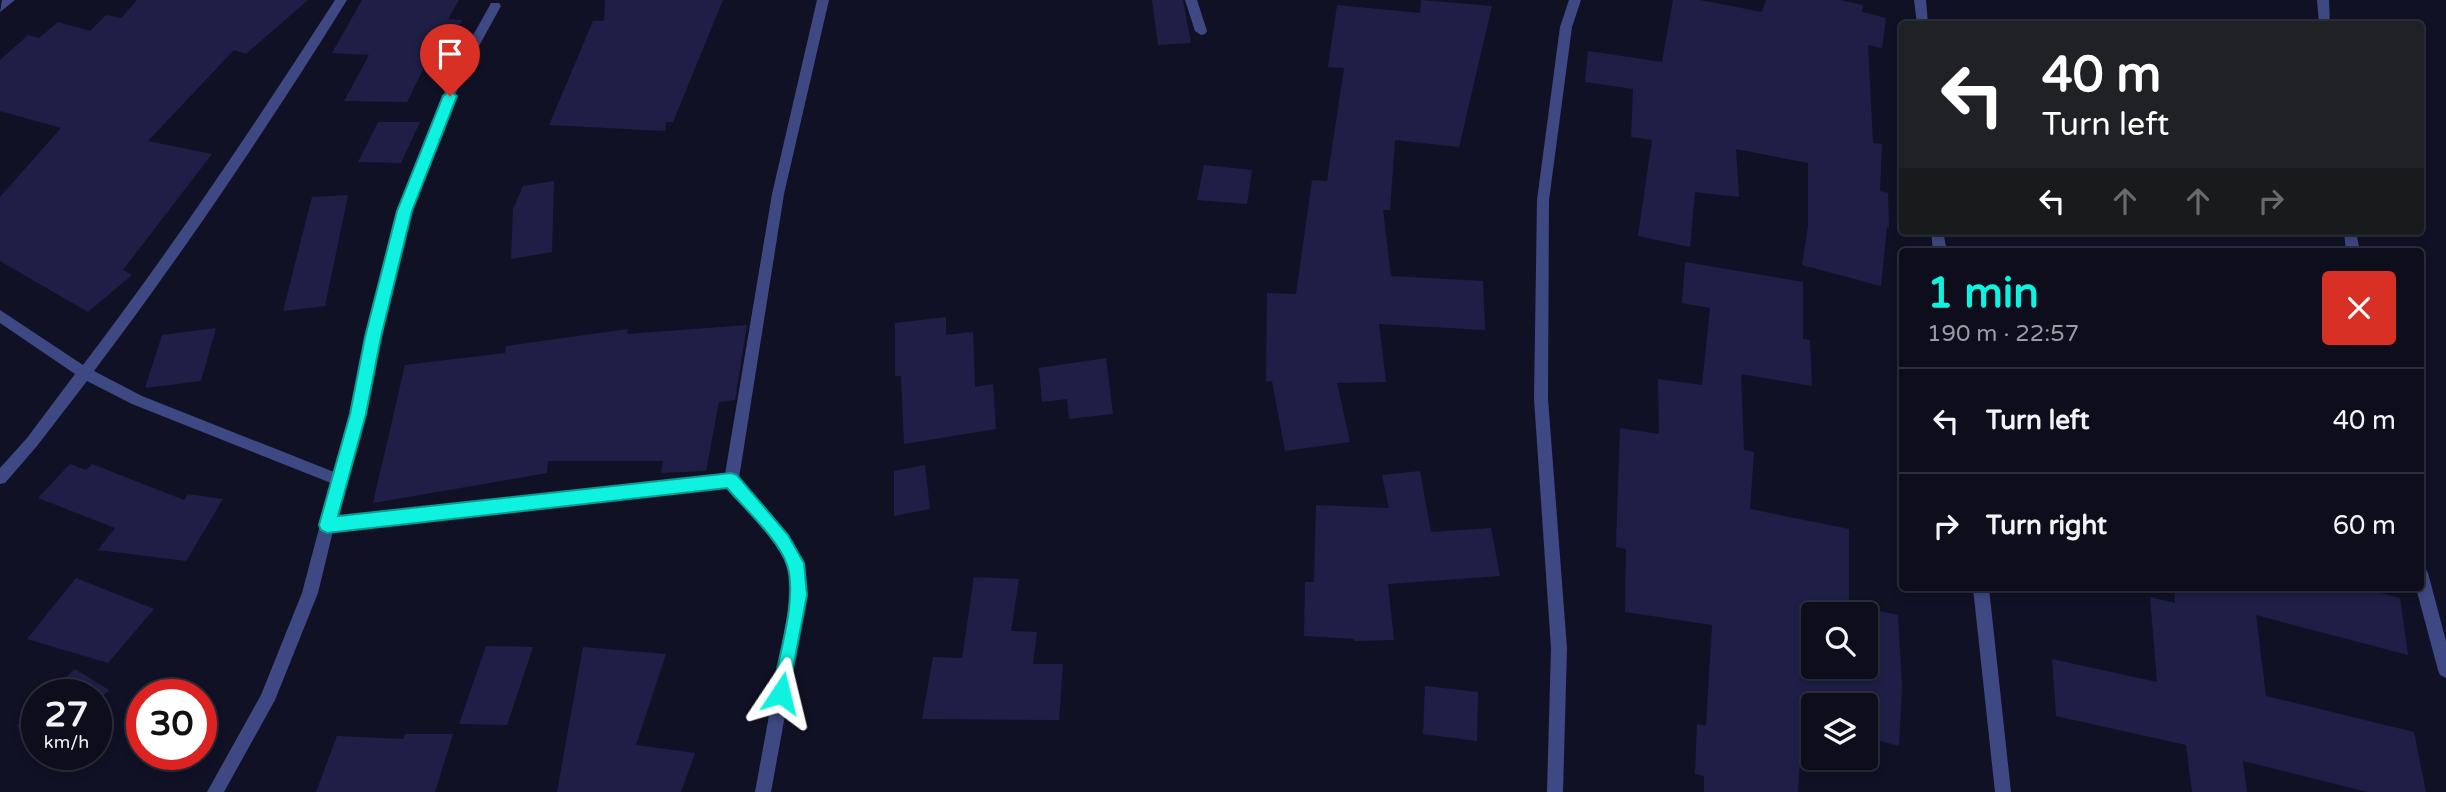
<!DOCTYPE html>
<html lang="en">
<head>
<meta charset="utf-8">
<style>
	body { margin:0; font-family:"Varela Round",sans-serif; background:#1b1b29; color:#f1f3f6; height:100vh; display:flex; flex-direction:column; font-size:26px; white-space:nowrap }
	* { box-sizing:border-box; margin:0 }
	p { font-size:23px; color:#9a9ca3 }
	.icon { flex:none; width:38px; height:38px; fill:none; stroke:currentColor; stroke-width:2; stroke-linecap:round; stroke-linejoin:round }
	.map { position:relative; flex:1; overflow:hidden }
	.drawer { position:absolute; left:1899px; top:248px; width:525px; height:343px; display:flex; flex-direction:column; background:#0d0d1c; border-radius:7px; box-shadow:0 4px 10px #0003,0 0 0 2px #2d2d3b }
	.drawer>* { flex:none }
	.guide { position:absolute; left:1899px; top:21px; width:525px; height:214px; border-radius:7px; box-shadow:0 4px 10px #0003,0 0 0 2px #2d2d3b; background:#202124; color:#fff; overflow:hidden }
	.fabs { position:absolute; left:1801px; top:602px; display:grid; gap:14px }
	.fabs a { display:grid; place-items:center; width:77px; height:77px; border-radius:7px; background:#0d0d1c; box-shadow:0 4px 10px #0003,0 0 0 2px #2d2d3b; font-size:35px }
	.speed { position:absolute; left:21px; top:679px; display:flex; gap:14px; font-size:35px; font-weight:700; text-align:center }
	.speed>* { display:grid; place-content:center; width:91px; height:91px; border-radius:50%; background:#0d0d1c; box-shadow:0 4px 10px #0003,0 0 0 2px #2d2d3b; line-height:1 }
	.speed small { font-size:18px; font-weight:400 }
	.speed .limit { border:10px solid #d22; background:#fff; color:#111 }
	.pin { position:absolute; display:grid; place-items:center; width:60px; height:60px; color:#fff; margin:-72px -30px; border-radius:50% 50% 50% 0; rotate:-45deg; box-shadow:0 0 7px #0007 }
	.pin .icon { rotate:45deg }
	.me { position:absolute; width:77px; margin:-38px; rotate:10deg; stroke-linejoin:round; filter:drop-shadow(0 0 5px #0008) }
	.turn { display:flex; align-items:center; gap:24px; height:147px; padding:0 28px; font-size:32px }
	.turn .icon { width:91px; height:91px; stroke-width:2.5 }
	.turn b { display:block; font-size:49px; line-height:60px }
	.lanes { display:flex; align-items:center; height:66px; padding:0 28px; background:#0003; justify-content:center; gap:35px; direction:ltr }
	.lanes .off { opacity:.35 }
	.round { display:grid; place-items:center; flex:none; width:74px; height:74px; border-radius:7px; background:#1b1b29 }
	.head { display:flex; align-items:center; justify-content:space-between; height:119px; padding:0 28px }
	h1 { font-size:42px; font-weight:700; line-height:52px; color:#0ff2e0 }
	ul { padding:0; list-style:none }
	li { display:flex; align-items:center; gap:21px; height:105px; padding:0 28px; border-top:2px solid #2d2d3b }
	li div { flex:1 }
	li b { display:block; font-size:26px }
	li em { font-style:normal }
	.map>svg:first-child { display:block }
</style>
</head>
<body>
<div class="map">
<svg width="2446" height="792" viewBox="0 0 2446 792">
	<rect width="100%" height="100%" fill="#111126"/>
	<!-- building -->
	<path fill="#1f1e46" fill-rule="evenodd" d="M137,0H308L246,54L234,50L148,141L212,154L123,270L132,275L88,312L0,261V197L61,128L0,111V60L28,35L39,38L58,22L90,31L106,15L121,18Z
		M362,0H459L448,19L462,20L446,51H432L407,102L344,101L369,55L332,53Z
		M605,0H723L673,122H666L665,131L549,125L593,21H604Z
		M1152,0H1183L1191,43L1158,45Z
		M1421,0L1492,6L1459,147L1395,140L1390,210H1383L1391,276L1483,281L1485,330L1379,324L1386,382L1337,383L1350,442L1285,451L1272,381L1266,382L1267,293L1296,294L1312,180L1327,181L1344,68L1328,67L1337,5L1420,13Z
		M1673,0H1700L1762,12L1766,0H1840L1863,5L1862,12L1886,18L1882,48L1868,45L1873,143L1882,144L1880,191L1888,193L1889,228L1887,227L1881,286L1802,265L1808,226V163L1736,149L1739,197L1695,192L1690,247L1638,236L1652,140L1631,137L1633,89L1585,82L1588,51L1662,62Z
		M378,122H420L401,163L358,162Z
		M1204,165L1252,170L1247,204L1197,200Z
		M554,181L552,252L511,259L513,209L523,186Z
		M348,195L325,306L283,311L312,197Z
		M1685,262L1803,282V339L1810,340L1812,386L1741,374L1744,450L1754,452L1750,509L1849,529V604L1898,615L1902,687L1899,746L1866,737V705H1813V722L1803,719L1798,792H1704V776L1695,774L1697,724L1706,726L1712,625L1625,612L1626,549L1616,547L1620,428L1659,434L1658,379L1702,385L1710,308L1682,303ZM1813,614H1866V667H1813Z
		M946,317V335L973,332L975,387L993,384L996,429L904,444L901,376H895V323Z
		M747,325L735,400L719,402L706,471L661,473L663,461H548L547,473L373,503L405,365L505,353L506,346L628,329L627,334Z
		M216,328L201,381L145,388L162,335Z
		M1106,358L1113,414L1069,419L1067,399L1042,402L1039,368Z
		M70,464L86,470L92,464L184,500L188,494L223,499L186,561L98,550L115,528L38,498Z
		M925,465L930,509L894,516V471Z
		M1420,471L1431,532L1491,528L1500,576L1388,584L1394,640L1354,641V639L1304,636L1305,582H1314L1316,505L1389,508L1382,475Z
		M974,577L1019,579L1011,631L1037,632L1033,664H1063L1059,720L922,719L933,657L962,658Z
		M76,578L154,609L108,663L27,639Z
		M2174,588H2360L2400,598L2408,655L2256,615L2266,696L2414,732L2426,792H2367L2243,761L2247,792H2192L2186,745L2056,716L2052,659L2157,682L2150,597L2175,603Z
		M486,646L533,647L507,725L459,724Z
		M583,647L666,654L636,745L695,753L681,792H557Z
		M75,669L109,690L96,703V695H48Z
		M1425,686L1478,692L1477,741L1423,734Z
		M37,706V739L17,726Z
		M405,734H453L435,792H316L337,736L403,739Z"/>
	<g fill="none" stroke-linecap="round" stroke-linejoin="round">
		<!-- minor -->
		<path fill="#3e4882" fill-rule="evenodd" d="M2,0H15L0,12Z
			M335,0H347C268,127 184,252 94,371L142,396L334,472L351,414L366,337L398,211L451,75L491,3H499L501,6L463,75L410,211L380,337L365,414L337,517L725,474L772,194L817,0H829L784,194L739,478L787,536L800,558L807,595L771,792H755L791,595L788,564L777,546L728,487L333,531L318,593L275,700L224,792H207L261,695L302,593L331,483L132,404L87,381L37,446L5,483L0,484V468L27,438L75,374L0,323V310L83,365C173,247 255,124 335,0Z
			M1185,0H1197L1207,31L1205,34L1201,35L1195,31Z
			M1569,0H1581L1572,27L1549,200L1548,399L1567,648L1563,792H1547L1551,648L1534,399L1537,200L1560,27Z
			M1914,0H1926L1928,24H1917Z
			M2317,0H2329L2330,24H2319Z
			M1931,231H1943L1947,252H1933Z
			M2344,231H2356L2360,252H2346Z
			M2420,566L2425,568L2428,573L2446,641V678L2440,675L2438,670L2416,588H2420Z
			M1973,588H1989L2011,792H1995Z"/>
	</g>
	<!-- route -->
	<path fill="#0ff2e0" stroke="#0a9d92" stroke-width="2" d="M450,91L457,96L412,211L381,337L366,414L338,516L731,473L737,475L788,535L804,563L807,595L787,700L781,702L774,700L772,693C778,658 798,598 787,565C779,540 744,508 727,488L327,533L321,530L319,525L350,414L365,337L397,211L443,96Z"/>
</svg>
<div class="fabs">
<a><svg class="icon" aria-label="search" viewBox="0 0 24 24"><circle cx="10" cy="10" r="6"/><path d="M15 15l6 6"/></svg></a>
<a><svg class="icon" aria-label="layers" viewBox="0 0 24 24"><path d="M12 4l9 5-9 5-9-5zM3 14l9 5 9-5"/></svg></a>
</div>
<div class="speed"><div>27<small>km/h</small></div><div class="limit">30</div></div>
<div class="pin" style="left:450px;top:96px;background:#d93025"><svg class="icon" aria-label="arrive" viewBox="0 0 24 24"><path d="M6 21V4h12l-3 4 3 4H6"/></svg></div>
<svg class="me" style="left:781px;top:693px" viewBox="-20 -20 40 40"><path d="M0-17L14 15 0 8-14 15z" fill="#0ff2e0" stroke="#fff" stroke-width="4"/></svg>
<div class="guide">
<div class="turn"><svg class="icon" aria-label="left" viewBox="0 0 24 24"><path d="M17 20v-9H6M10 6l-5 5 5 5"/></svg><div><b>40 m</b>Turn left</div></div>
<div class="lanes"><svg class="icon" aria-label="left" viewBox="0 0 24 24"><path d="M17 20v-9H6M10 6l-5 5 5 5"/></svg><svg class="icon off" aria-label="ahead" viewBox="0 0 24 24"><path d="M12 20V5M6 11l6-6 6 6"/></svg><svg class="icon off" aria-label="ahead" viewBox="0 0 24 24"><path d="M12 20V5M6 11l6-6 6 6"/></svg><svg class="icon off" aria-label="right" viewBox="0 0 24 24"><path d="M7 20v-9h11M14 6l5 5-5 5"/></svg></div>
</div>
<section class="drawer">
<div class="head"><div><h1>1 min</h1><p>190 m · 22:57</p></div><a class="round" style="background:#d93025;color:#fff"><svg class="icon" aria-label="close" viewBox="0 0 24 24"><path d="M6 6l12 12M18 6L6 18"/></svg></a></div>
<ul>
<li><svg class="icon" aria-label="left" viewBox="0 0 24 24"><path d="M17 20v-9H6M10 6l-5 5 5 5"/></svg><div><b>Turn left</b></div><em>40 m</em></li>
<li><svg class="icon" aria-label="right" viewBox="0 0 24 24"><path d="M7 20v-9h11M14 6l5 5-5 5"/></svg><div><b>Turn right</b></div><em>60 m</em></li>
</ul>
</section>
</div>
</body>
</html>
